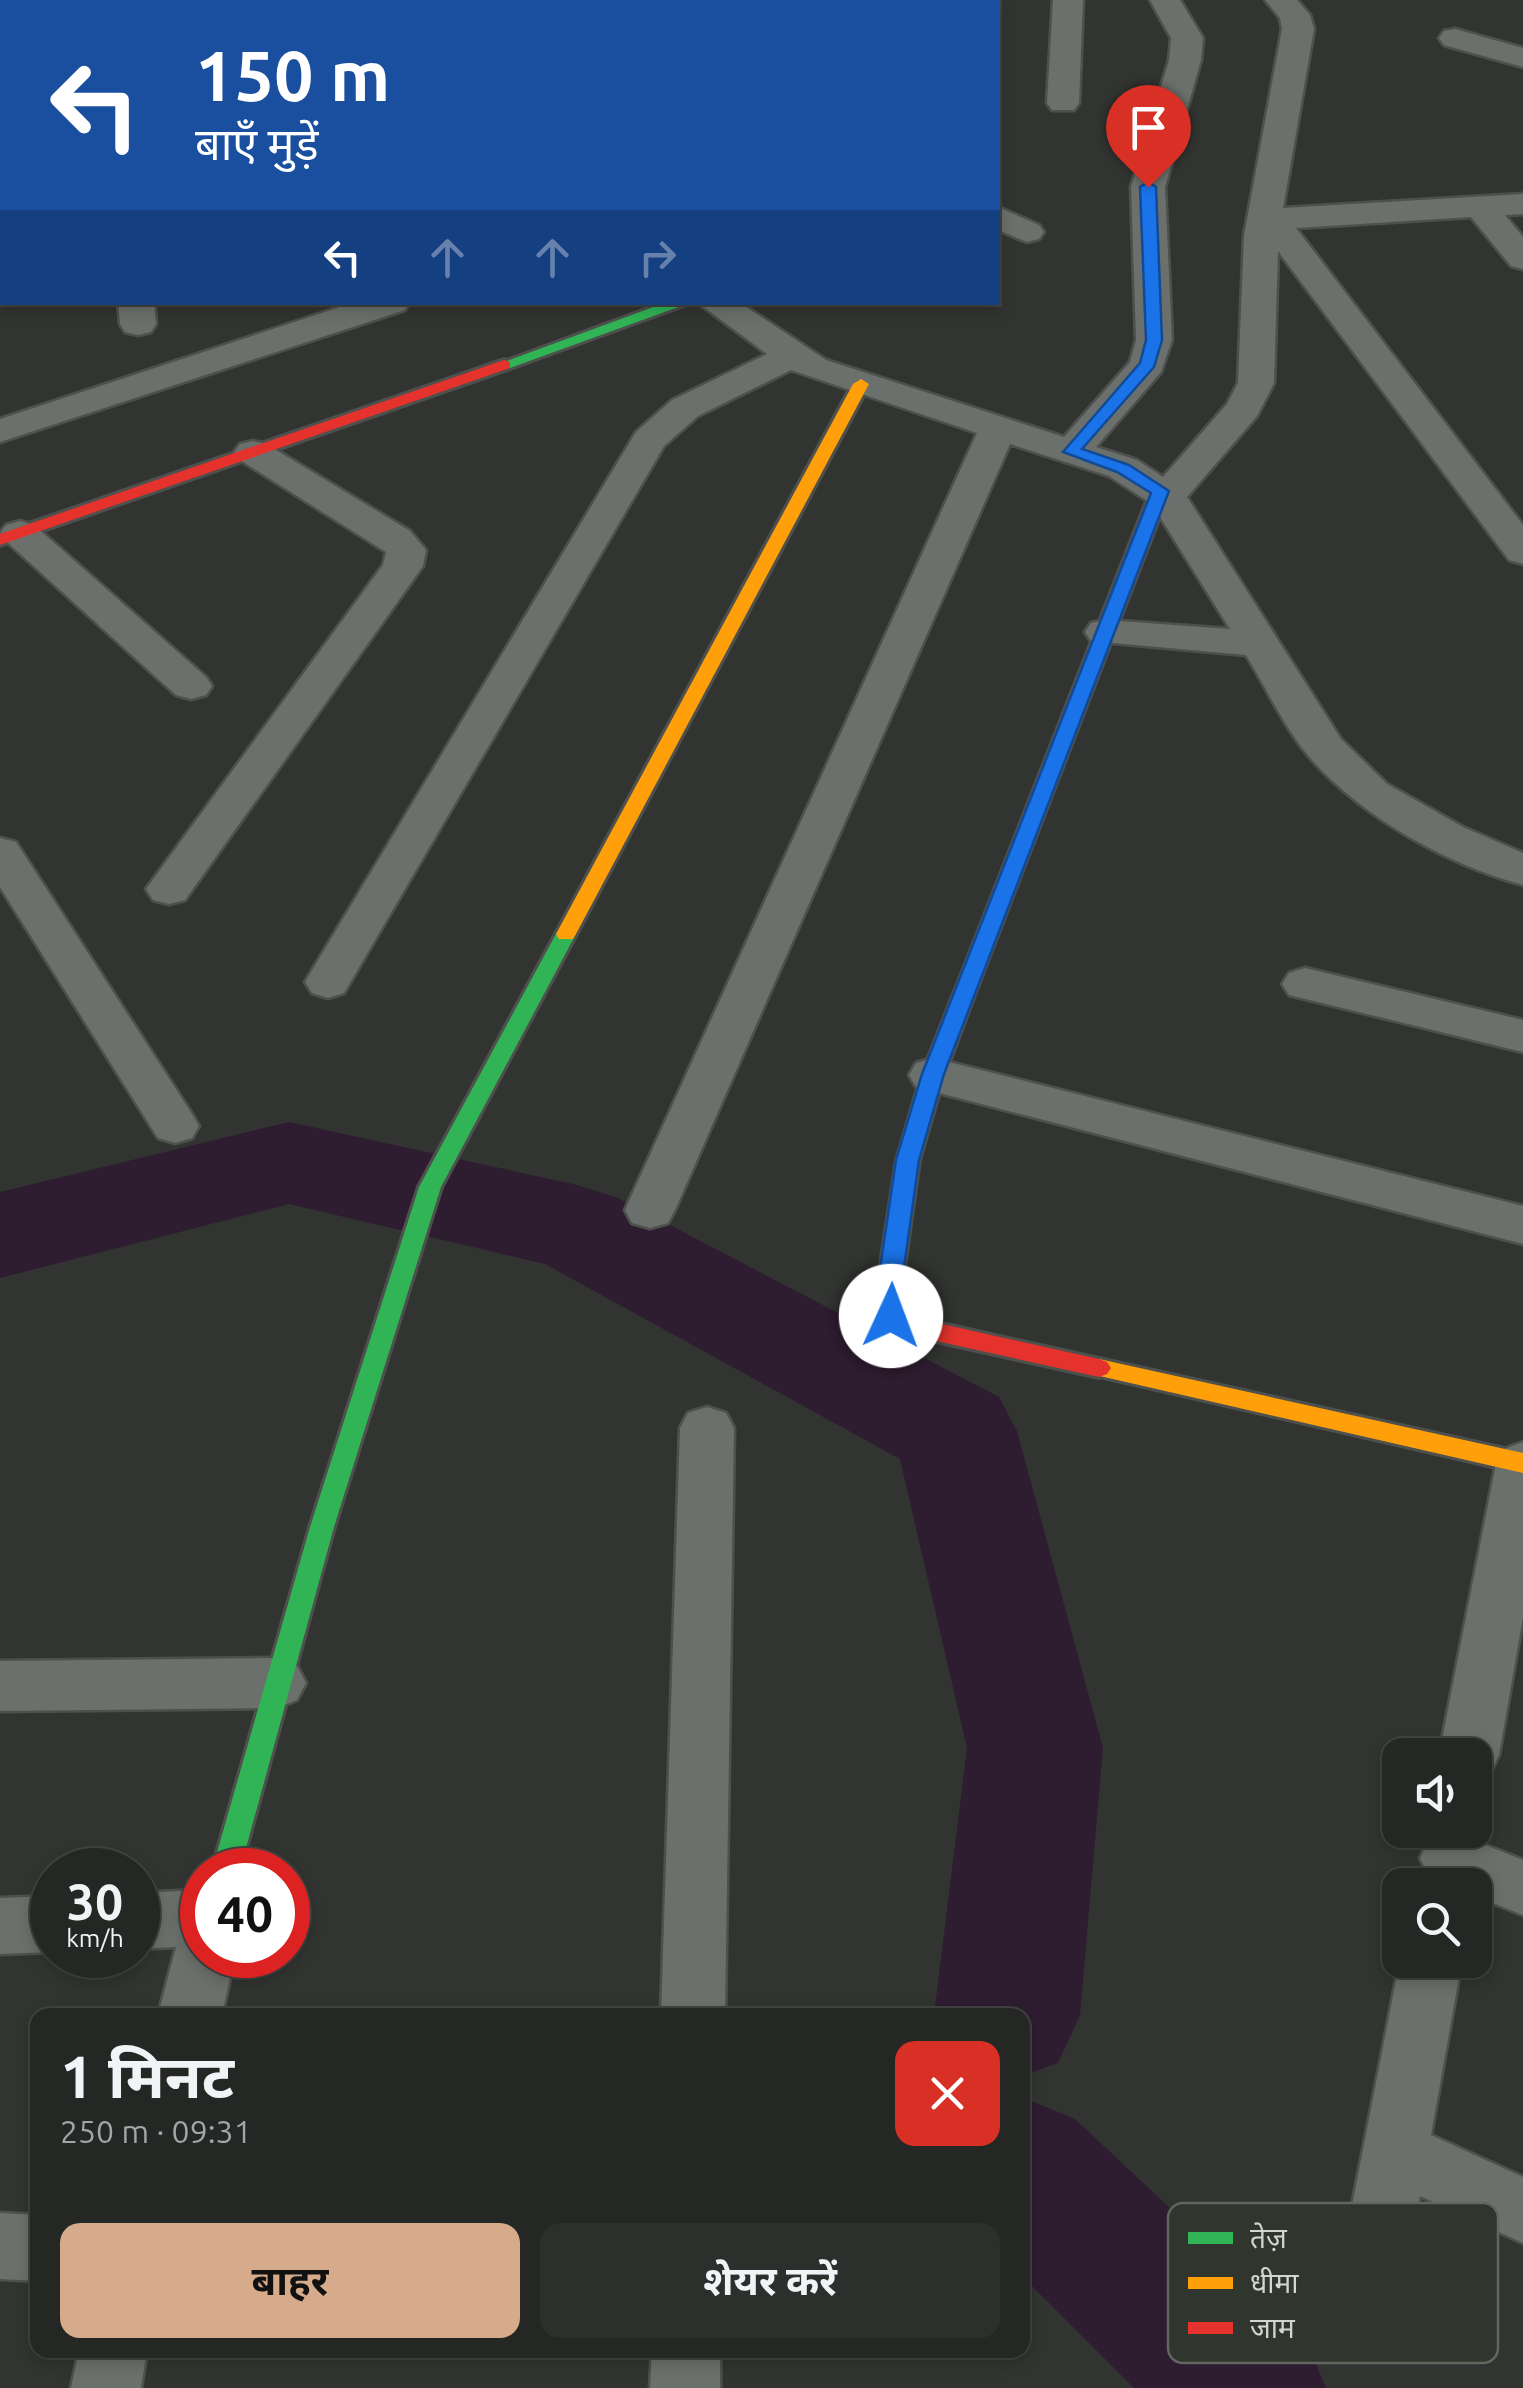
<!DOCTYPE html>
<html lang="hi">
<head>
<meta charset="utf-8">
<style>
	body { margin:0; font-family:Ubuntu,"Noto Sans Devanagari",sans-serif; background:#2d2f2c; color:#f1f3f6; height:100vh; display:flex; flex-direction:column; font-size:38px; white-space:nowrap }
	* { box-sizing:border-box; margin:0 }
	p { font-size:32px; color:#a3a5a6 }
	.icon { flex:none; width:55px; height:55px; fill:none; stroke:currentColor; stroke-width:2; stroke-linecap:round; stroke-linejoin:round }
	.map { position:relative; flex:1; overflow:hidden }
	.drawer { position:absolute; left:30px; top:2008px; width:1000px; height:350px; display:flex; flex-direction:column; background:#252724; border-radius:20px; box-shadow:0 5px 15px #0003,0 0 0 2px #424441 }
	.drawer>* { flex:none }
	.top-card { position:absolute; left:0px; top:0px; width:1000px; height:305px; box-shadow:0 5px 15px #0003,0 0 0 2px #424441; background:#1a4fa0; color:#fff; overflow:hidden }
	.tools { position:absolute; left:1382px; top:1738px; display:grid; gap:20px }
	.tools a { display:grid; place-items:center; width:110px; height:110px; border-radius:20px; background:#252724; box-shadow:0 5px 15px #0003,0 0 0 2px #424441; font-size:50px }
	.speed { position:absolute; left:30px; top:1848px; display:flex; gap:20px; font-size:50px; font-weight:700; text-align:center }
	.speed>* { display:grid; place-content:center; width:130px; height:130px; border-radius:50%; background:#252724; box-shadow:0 5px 15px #0003,0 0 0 2px #424441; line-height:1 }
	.speed small { font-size:25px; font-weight:400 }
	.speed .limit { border:15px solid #d22; background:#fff; color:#111 }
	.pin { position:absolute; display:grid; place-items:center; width:85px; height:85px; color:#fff; margin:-102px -42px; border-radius:50% 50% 50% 0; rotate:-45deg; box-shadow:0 0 10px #0007 }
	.pin .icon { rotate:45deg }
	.me { position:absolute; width:110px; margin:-55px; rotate:2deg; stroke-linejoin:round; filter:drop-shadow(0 0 8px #0008) }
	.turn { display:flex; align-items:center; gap:35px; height:210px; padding:0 30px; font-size:45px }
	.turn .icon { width:130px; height:130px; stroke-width:2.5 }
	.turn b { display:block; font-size:70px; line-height:85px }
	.lanes { display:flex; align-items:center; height:95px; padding:0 30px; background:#0003; justify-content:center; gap:50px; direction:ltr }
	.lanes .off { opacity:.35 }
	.round { display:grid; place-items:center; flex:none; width:105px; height:105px; border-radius:20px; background:#2d2f2c }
	.overview { display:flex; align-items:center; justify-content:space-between; height:170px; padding:0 30px }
	h1 { font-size:60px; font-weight:700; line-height:75px }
	.primary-button { display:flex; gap:20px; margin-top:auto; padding:20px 30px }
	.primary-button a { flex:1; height:115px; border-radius:20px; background:#d6ab8b; color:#111; font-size:40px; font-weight:700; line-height:115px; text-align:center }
	.primary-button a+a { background:#2d2f2c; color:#f1f3f6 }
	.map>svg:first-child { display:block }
</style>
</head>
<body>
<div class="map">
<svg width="1523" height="2388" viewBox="0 0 1523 2388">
	<rect width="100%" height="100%" fill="#313430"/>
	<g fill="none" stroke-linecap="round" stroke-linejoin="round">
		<!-- river -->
		<path fill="#2e1c30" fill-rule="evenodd" d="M289,1122L577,1185L618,1198L999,1397L1017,1431L1103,1748L1080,2015L1058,2063L1022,2076V2015H934L967,1748L900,1459L545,1264L289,1204L0,1278V1192Z
			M1022,2097L1075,2119L1302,2332L1326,2388H1134L1022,2276Z"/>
		<!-- street casing -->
		<g stroke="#4e504d" stroke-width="5">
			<path id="street" d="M282,0H313L314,2H283Z
				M1053,0H1083L1079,103L1074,110H1052L1047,103Z
				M1150,0H1180L1203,38L1201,60L1165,187L1172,340L1161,372L1096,447L1137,460L1163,477L1227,404L1238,383L1244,236L1282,29L1280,18L1265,0H1297L1310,15L1314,29L1283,208L1523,194V214L1505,215L1523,237V269L1511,266L1471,217L1296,228L1523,525V564L1509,560L1278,251L1274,383L1257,416L1187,497L1341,739L1387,784L1463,827L1523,853V885C1447,864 1365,819 1312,760C1286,731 1267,689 1246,655L1091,641L1085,632L1091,623L1105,620L1230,629L1152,504L1109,476L1010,444L675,1210L668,1223L650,1228L632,1223L625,1210L977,433L791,370L698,416L664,446L344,993L328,998L312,993L305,982L636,432L672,400L767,354L697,302H739L826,360L1064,437L1130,362L1136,340L1131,187L1169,60L1171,38Z
				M1455,29L1523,48V67L1444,45L1439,38L1444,31Z
				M2,98V118L0,119V99Z
				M998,207L1039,225L1044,232L1039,239L1027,242L998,230Z
				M118,302H154L156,324L151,332L138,335L125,332L120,324Z
				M355,302H409L405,310L0,442V419Z
				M253,441L266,444L410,531L426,550L423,566L185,900L169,904L153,900L146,889L383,565L386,552L240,460L234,452L240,444Z
				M20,521L34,525L206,677L212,686L206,695L191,699L176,695L6,541L0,533L6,525Z
				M0,838L16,842L192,1114L199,1126L192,1138L175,1143L158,1138L0,887Z
				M1305,968L1523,1020V1052L1289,995L1282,984L1289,973Z
				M933,1058L1523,1206V1244L916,1087L909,1075L916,1063Z
				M707,1407L726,1413L734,1428L725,2015H661L680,1428L688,1413Z
				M1523,1442V1617L1499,1755L1490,1773L1475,1778V1755H1439L1496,1464L1504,1449Z
				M277,1658L297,1666L306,1683L297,1700L277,1708L0,1711V1661Z
				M1450,1831L1523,1860V1915L1475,1896V1885H1448L1429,1877L1420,1858L1429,1839Z
				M202,1890V1955H235L222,2015H158L176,1947L138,1949V1893Z
				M52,1896V1952L0,1954V1898Z
				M1400,1960H1462L1431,2135L1523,2177V2243L1420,2196L1400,2308L1390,2332L1366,2342L1342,2332L1332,2308Z
				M0,2213L38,2215V2281L0,2279Z
				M79,2350H147L141,2388H71Z
				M652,2350H720V2388H650Z"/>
		</g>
		<!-- fast casing -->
		<g stroke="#4e504d" stroke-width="6">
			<path id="fast" d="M667,302H692L510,368L496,365Z
				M566,927L576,934L441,1187L334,1527L240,1870H212L310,1527L419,1187L556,934Z"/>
		</g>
		<!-- slow casing -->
		<g stroke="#4e504d" stroke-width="6">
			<path id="slow" d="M861,379L869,384L576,934L573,939H559L556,934L853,384Z
				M1160,486L1169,491L982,974L979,979H965L962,974L1151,491Z
				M1099,1359L1523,1453V1473L1091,1374L1087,1368L1091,1362Z"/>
		</g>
		<!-- jam casing -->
		<g stroke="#4e504d" stroke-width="6">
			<path id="jam" d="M504,360L510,362V368L0,545V534Z
				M972,967L982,974L944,1075L919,1160L899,1303L901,1311L915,1318L1099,1359L1107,1362L1111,1368L1107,1374L1099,1377L909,1335C890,1329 881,1322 875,1303L897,1160L922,1075L962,974Z"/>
		</g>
		<!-- street -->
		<use href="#street" fill="#6c706c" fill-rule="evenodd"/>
		<!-- fast -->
		<use href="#fast" fill="#30b455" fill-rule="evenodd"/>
		<!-- slow -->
		<use href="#slow" fill="#ff9f0a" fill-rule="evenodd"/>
		<!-- jam -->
		<use href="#jam" fill="#e5322d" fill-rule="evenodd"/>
	</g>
	<!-- route -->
	<path fill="#1a73e8" stroke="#114b97" stroke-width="2.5" d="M1148,182L1156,187L1162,340L1154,367L1082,449L1129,465L1169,491L944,1074L919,1160L899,1303L903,1316L891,1325L883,1322L875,1303L896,1160L922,1074L1151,493L1117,472L1063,452L1140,363L1146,340L1140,187Z"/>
	<!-- legend -->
	<rect x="1168" y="2203" width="330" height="160" rx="15" fill="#30362e" stroke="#61665f" stroke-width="2.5"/>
	<rect x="1188" y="2232" width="45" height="12" fill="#30b455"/>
	<rect x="1188" y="2277" width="45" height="12" fill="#ff9f0a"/>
	<rect x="1188" y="2322" width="45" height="12" fill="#e5322d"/>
	<g font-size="28" fill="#d2d6d1">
		<text x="1250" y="2248">तेज़</text>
		<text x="1250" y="2293">धीमा</text>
		<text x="1250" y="2338">जाम</text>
	</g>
</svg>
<div class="tools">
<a><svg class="icon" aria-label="sound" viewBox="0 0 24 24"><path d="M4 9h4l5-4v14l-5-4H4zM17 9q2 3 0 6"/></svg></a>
<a><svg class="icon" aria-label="search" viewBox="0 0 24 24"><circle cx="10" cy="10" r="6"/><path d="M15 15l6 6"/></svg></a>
</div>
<div class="speed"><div>30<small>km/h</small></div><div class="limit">40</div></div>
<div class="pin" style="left:1148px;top:187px;background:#d93025"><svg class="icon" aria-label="arrive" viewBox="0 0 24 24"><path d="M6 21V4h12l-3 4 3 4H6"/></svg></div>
<svg class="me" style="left:891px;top:1316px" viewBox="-20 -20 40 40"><circle r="19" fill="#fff"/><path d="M0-13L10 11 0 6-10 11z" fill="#1a73e8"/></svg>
<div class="top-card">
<div class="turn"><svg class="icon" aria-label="left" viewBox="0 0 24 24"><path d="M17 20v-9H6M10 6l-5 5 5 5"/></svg><div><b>150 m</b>बाएँ मुड़ें</div></div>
<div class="lanes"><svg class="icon" aria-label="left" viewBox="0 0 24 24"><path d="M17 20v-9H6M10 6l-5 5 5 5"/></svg><svg class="icon off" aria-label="ahead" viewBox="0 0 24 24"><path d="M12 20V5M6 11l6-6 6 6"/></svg><svg class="icon off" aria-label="ahead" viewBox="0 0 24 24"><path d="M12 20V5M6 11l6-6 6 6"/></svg><svg class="icon off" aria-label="right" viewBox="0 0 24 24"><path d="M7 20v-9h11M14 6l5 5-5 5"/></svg></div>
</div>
<section class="drawer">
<div class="overview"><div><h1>1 मिनट</h1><p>250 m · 09:31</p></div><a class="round" style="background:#d93025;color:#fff"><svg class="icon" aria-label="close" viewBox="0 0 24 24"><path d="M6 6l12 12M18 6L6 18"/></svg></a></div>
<div class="primary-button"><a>बाहर</a><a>शेयर करें</a></div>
</section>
</div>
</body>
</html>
